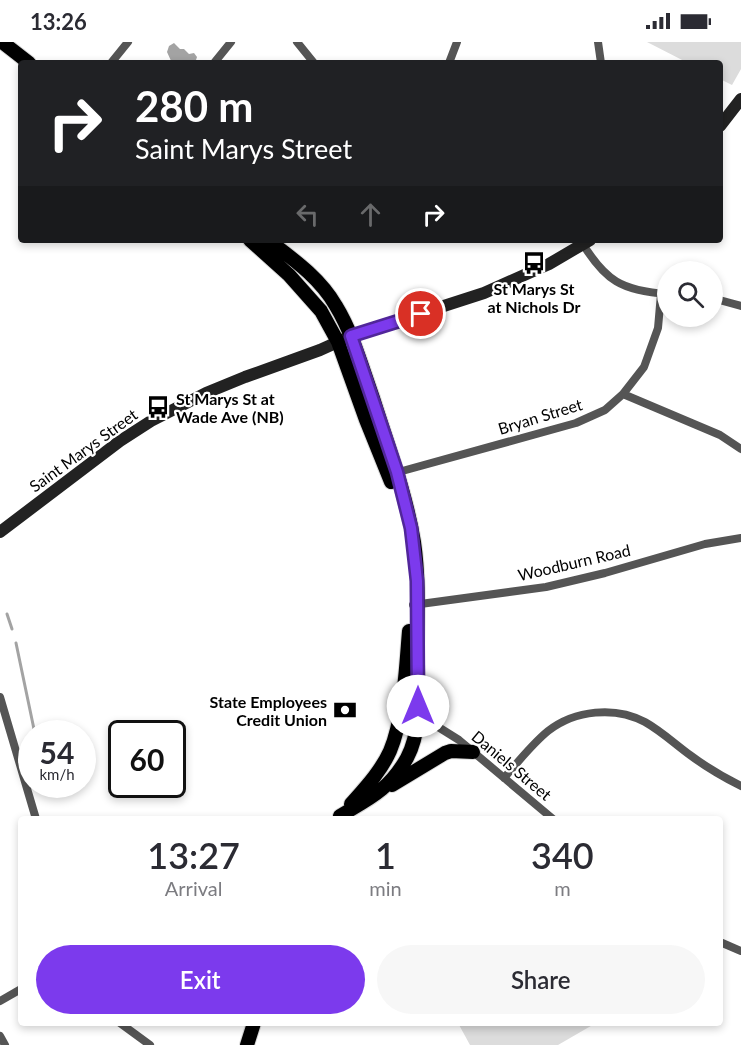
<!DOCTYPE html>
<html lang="en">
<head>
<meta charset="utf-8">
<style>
	body { margin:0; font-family:Lato,sans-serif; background:#f7f7f7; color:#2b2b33; height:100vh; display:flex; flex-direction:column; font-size:22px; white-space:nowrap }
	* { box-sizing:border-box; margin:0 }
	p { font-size:20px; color:#7c7c81 }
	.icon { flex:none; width:33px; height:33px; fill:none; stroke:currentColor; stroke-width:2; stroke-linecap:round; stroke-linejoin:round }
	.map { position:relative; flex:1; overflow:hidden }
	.drawer { position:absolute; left:18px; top:774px; width:705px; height:210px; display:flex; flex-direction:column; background:#fff; border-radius:6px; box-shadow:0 3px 9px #0003 }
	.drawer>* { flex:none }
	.top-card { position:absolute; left:18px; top:18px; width:705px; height:183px; border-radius:6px; box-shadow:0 3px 9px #0003; background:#202124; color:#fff; overflow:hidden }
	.buttons { position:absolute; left:657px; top:219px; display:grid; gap:12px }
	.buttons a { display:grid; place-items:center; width:66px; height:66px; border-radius:50%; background:#fff; box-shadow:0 3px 9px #0003; font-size:30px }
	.speed { position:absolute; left:18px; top:678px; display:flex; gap:12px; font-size:30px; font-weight:700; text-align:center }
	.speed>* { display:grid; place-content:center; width:78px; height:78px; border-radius:50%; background:#fff; box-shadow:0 3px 9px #0003; line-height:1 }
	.speed small { font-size:15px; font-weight:400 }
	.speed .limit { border:3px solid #111; border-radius:9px; background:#fff; color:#111 }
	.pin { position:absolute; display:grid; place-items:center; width:51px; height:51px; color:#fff; margin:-26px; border:3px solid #fff; border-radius:50%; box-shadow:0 2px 6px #0007 }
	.me { position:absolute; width:66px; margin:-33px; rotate:0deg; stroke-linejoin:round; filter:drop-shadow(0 0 4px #0008) }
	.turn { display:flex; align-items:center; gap:21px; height:126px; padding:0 18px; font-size:27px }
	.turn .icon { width:78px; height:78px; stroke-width:2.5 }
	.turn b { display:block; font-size:42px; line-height:51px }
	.lanes { display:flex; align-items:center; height:57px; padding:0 18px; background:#0003; justify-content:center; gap:30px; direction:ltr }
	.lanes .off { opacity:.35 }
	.eta { display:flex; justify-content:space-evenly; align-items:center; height:102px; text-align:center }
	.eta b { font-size:36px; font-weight:600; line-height:42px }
	.button { display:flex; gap:12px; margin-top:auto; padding:12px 18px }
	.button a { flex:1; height:69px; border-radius:36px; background:#7c3aed; color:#fff; font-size:24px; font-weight:600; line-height:69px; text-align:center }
	.button a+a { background:#f7f7f7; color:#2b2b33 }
	.status { display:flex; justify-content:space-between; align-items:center; height:42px; padding:0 30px; background:#fff; direction:ltr }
	.status svg { height:16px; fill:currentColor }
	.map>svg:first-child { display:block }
</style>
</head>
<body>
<div class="status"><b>13:26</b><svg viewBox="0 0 49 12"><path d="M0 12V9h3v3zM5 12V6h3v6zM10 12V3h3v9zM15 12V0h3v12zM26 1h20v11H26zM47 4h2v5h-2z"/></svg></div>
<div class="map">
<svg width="741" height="1003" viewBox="0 0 741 1003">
	<rect width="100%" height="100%" fill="#fff"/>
	<!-- green -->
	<path fill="#dcdcdc" d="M647,0H741V27L732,43L720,37V21H688Z
		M458,981H596L558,1003H470Z"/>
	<!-- water -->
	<path fill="#a3a3a3" d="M174,1L180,7H184L189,12L194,11L197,15L195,21H172L167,10L169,4Z"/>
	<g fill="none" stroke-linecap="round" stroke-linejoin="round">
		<!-- stream -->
		<path stroke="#a3a3a3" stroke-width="3" d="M7,572L12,587
			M16,601L35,692"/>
		<!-- primary casing -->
		<g stroke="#dbdbdb" stroke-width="16">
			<path id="primary" d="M2,0L29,21
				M250,198L289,233L321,269L338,300L366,378L391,440
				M268,198C293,217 320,236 336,264C353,292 362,325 373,356C388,404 406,451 414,500C420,541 417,581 417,622C418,653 422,688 407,716C389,748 370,756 340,774
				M392,743L445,711L451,709L473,710
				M351,762C366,745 381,729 390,709C404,676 406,624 409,589
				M247,1003L254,981"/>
		</g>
		<!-- minor -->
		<path stroke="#555" stroke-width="8" d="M297,0L314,21
			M598,0L601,21
			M111,21L128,0
			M214,21L231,0
			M449,21L457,0
			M581,199C605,239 622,249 668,252
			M712,256L741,264
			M623,352L720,393L741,407
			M395,431L576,381L605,368L623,352L644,325L658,286L661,252
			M413,563L546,545L605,531L705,502L741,496
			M0,655L36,777
			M418,679L435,683L459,698L553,777
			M504,736C518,720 532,702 548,689C575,668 615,664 645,680C661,689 675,702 690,713C706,725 723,735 741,744
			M720,900L741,909
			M0,959L21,947
			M120,981L150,1003
			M0,994L5,1003"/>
		<!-- secondary -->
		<path stroke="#222" stroke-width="12" d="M720,84L741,57
			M0,490L120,399L151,379L206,351L245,335L320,308L351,294L484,251L549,222L590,198"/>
		<!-- primary -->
		<use href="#primary" stroke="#000" stroke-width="14"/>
	</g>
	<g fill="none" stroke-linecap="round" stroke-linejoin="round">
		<!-- route casing -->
		<g stroke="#51269a" stroke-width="15">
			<path id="route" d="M418,664L417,539L411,486L397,430L351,294L421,272"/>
		</g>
		<!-- route -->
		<use href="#route" stroke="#7c3aed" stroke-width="10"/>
	</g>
	<!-- icons -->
	<defs>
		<g id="bus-bare" transform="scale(1.8)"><path d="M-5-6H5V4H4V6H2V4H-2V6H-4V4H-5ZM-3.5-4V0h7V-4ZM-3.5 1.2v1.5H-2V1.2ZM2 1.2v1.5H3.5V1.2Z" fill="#000" stroke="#fff" stroke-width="2.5" paint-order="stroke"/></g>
		<g id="bank-bare" transform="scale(1.8)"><path d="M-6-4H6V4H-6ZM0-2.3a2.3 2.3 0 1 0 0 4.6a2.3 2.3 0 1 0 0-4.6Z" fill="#000" stroke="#fff" stroke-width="2.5" paint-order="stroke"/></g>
	</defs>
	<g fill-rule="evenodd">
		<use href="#bus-bare" x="534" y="221"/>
		<use href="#bus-bare" x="158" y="365"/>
		<use href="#bank-bare" x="345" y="668"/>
	</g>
	<g text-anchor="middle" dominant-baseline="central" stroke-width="4.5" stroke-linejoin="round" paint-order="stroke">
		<!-- poi labels -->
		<g font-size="16" font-weight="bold" fill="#000" stroke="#fff">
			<text x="534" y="246">St Marys St<tspan x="534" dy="18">at Nichols Dr</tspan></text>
			<text x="176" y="356" text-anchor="start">St Marys St at<tspan x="176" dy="18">Wade Ave (NB)</tspan></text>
			<text x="327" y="659" text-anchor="end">State Employees<tspan x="327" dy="18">Credit Union</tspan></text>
		</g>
		<!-- street labels -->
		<g font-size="16" fill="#000" stroke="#fff">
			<text transform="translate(540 374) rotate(-17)">Bryan Street</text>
			<text transform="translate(83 408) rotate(-36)">Saint Marys Street</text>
			<text transform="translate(574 520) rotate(-13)">Woodburn Road</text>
			<text transform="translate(512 723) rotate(40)">Daniels Street</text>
		</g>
	</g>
</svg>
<div class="buttons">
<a><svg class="icon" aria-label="search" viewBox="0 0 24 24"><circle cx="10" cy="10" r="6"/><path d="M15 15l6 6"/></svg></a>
</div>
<div class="speed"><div>54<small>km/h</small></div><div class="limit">60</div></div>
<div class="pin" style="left:421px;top:272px;background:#d93025"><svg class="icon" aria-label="arrive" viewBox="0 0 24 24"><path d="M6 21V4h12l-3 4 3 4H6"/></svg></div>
<svg class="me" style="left:418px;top:664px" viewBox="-20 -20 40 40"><circle r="19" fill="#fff"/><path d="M0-13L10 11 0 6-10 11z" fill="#7c3aed"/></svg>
<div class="top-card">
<div class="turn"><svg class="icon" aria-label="right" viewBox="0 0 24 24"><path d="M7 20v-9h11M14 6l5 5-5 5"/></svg><div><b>280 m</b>Saint Marys Street</div></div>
<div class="lanes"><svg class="icon off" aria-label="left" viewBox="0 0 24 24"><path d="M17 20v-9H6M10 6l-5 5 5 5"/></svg><svg class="icon off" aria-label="ahead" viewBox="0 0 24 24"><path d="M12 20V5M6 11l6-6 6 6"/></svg><svg class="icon" aria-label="right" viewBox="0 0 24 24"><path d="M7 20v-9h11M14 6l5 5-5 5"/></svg></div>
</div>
<section class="drawer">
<div class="eta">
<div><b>13:27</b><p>Arrival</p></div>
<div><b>1</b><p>min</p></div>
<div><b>340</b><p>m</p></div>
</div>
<div class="button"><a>Exit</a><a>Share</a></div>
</section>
</div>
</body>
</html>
